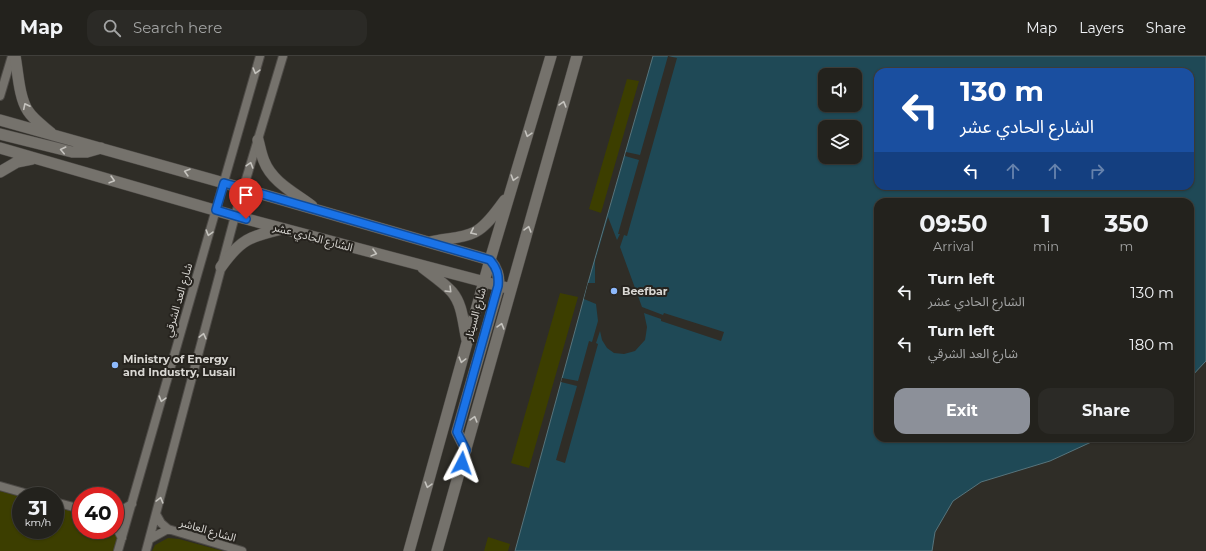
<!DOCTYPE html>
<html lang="en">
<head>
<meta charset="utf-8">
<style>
	body { margin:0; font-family:Montserrat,"Noto Sans Arabic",sans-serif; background:#2b2a26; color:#f1f3f6; height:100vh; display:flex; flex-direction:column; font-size:15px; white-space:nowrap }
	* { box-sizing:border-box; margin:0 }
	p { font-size:13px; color:#a3a4a4 }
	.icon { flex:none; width:22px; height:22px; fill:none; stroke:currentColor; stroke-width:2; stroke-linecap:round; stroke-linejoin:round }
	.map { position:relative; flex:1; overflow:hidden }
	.panel { position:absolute; left:874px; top:142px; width:320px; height:244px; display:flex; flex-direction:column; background:#23221d; border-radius:12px; box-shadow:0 1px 3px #0004,0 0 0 1px #403f3b }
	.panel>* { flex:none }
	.hud { position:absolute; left:874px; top:12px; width:320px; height:122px; border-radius:12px; box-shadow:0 1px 3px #0004,0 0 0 1px #403f3b; background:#1a4fa0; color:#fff; overflow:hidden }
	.buttons { position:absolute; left:818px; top:12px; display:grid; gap:8px }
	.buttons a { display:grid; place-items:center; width:44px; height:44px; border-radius:8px; background:#23221d; box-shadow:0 1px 3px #0004,0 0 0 1px #403f3b; font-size:20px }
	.speed { position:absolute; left:12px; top:431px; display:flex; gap:8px; font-size:20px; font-weight:700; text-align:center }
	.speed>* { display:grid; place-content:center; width:52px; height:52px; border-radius:50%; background:#23221d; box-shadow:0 1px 3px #0004,0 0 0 1px #403f3b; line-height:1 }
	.speed small { font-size:10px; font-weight:400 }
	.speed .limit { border:6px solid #d22; background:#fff; color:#111 }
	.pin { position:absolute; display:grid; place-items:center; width:34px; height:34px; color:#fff; margin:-41px -17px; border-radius:50% 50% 50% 0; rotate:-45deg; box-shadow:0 0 4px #0007 }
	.pin .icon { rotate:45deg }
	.me { position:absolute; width:44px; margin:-22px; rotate:4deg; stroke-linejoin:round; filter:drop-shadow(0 0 3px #0008) }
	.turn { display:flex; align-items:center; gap:14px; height:84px; padding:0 20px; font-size:18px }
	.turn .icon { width:52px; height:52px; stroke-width:2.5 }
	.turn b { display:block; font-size:28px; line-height:34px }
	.lanes { display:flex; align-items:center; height:38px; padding:0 20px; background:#0003; justify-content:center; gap:20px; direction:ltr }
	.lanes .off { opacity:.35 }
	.eta { display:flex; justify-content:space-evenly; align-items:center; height:68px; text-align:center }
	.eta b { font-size:24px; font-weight:700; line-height:28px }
	.primary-button { display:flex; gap:8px; margin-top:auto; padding:8px 20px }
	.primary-button a { flex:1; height:46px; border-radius:12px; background:#8c9099; color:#fff; font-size:16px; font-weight:700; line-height:46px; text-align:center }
	.primary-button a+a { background:#2b2a26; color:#f1f3f6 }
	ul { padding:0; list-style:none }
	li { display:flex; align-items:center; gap:12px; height:52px; padding:0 20px }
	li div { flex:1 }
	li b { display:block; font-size:15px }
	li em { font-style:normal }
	header { display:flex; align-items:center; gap:24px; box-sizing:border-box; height:56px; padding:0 20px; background:#23221d; border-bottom:1px solid #403f3b }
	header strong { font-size:19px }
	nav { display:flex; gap:22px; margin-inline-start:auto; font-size:14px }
	.search { width:280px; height:36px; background:#2b2a26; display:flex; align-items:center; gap:10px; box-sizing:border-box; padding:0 14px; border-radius:12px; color:#a3a4a4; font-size:15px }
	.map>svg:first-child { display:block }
</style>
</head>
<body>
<header>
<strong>Map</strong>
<div class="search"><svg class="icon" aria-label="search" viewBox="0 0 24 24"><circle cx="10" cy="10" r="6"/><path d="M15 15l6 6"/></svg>Search here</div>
<nav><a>Map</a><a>Layers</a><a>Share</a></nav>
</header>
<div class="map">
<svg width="1206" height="495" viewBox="0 0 1206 495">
	<rect width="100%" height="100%" fill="#2f2d27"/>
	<!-- green -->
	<path fill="#3c3e00" d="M627,23L639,25L601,157L589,153Z
		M560,237L578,241L529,412L511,407Z
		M0,435L21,441V474H55V451L81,458V474H114L118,481L114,495H0Z
		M488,481L510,488L508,495H484Z
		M168,482L179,483L223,495H152L155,489Z"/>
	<!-- water -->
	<path fill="#1f4956" stroke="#57747c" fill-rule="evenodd" d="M653,0H1206V305L1190,322V146H878V382H1100L1050,405L981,426L953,445L935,476L932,495H515L588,227ZM878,16H1190V130H878ZM825,19H855V49H825ZM825,71H855V101H825Z"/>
	<!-- pier -->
	<path fill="#2f2d27" d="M668,0L677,2L627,180L624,179L620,191L642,251L663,259L664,257L724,276L721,285L661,265V263L644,257L647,271L646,278L645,284L635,295L624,298L614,297L607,292L602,284L600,275L596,287L598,288L565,407L556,404L577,330L561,326L562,322L578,325L589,285L592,286L598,265L596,248L584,243L588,227H595V205L608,161L617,184L620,178H618L639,104L625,100L626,96L640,99Z"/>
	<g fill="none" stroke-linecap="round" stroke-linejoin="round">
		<!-- minor casing -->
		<g stroke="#4e4b47" stroke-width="10">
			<path id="minor" d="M0,40L12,0
				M0,430L35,440
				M55,446L81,453
				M115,458L132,448
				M156,458L161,467L168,473L242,495
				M115,469L122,482
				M150,483L168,473
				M118,495L260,0
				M146,495L235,160L283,0"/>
		</g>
		<!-- tertiary casing -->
		<g stroke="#4e4b47" stroke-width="12">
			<path id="tertiary" d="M15,0C18,16 19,42 28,55C33,63 43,70 51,77
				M0,64L224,127L490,204
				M0,78L72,96H87L101,92
				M258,84C260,91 261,98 264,105C272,126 295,137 312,150
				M0,92L235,160L511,233
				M0,116L17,106L32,103
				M430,186C445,182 462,183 475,176C488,169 497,154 505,144
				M221,211C241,183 249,181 282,173
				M423,212C432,219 444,227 452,236C463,249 463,268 467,284
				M466,394L457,376L499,230C499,219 497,212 490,204
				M409,495L490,204L551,0
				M437,495L577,0"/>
		</g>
		<!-- minor -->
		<use href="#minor" stroke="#75726c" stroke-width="8"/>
		<!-- tertiary -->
		<use href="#tertiary" stroke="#75726c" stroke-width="11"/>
	</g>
	<!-- one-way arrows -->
	<defs><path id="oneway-chevron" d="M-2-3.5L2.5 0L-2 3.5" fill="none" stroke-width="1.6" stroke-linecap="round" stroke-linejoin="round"/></defs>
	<g stroke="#c5c3be">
		<use href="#oneway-chevron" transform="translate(256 15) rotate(106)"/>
		<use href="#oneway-chevron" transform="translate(563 48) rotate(-74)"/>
		<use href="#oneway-chevron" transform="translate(26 50) rotate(-116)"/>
		<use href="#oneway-chevron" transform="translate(528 78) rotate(108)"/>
		<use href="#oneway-chevron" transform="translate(63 94) rotate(-167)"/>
		<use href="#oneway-chevron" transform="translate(250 109) rotate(-73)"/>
		<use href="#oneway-chevron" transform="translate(187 116) rotate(-164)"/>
		<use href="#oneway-chevron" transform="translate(514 122) rotate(107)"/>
		<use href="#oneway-chevron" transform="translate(112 124) rotate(16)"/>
		<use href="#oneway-chevron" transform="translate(528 173) rotate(-74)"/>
		<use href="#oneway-chevron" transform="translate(473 176) rotate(155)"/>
		<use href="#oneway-chevron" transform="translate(209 177) rotate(106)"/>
		<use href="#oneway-chevron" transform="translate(374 197) rotate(15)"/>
		<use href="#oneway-chevron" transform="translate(449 234) rotate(45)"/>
		<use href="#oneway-chevron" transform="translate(501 270) rotate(-74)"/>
		<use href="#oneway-chevron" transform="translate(203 280) rotate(-76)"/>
		<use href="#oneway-chevron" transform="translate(462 304) rotate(105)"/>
		<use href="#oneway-chevron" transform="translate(162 343) rotate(106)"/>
		<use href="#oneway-chevron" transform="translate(474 363) rotate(-74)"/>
		<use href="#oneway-chevron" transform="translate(428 429) rotate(106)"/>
		<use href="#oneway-chevron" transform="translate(160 444) rotate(-75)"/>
	</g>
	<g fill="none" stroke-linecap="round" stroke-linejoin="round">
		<!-- route casing -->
		<g stroke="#114b97" stroke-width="10">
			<path id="route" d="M246,163L216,154L224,127L490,204C497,212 499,219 498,230L457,376L466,394L462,407"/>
		</g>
		<!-- route -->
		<use href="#route" stroke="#1a73e8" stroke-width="7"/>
	</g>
	<!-- markers -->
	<g fill="#8db9fc" stroke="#26231e" stroke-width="1.5">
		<circle cx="614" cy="235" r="4"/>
		<circle cx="115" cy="309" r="4"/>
	</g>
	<g text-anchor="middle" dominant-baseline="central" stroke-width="4" stroke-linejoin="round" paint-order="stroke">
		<!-- street labels -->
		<g font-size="11" fill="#d9d7d3" stroke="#26231e">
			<text transform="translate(313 181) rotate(15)">الشارع الحادي عشر</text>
			<text transform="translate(178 244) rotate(-74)">شارع العد الشرقي</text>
			<text transform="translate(475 258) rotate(-75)">شارع السينار</text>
			<text transform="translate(208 474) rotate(16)">الشارع العاشر</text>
		</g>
		<!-- poi labels -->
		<g font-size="11" font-weight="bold" fill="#d9d7d3" stroke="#26231e" text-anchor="start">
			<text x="622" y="235">Beefbar</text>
			<text x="123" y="303">Ministry of Energy<tspan x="123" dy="13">and Industry, Lusail</tspan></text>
		</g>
	</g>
</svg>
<div class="buttons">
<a><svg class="icon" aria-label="sound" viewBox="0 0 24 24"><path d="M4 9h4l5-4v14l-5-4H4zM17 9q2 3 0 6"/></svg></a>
<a><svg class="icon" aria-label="layers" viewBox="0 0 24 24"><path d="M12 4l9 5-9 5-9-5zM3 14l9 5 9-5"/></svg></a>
</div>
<div class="speed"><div>31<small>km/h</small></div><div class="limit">40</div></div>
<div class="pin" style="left:246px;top:163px;background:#d93025"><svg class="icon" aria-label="arrive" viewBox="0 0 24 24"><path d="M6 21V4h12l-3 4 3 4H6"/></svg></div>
<svg class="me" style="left:462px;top:407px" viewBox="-20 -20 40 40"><path d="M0-17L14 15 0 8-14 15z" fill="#1a73e8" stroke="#fff" stroke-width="4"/></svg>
<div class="hud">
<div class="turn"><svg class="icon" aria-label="left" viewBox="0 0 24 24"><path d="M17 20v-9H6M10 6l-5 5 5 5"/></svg><div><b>130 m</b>الشارع الحادي عشر</div></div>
<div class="lanes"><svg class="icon" aria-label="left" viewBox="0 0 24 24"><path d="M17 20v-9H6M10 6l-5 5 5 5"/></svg><svg class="icon off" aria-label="ahead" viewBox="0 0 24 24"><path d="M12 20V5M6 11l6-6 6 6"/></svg><svg class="icon off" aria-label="ahead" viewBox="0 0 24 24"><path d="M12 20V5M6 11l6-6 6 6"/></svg><svg class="icon off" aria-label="right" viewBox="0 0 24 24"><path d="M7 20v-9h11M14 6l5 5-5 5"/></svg></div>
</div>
<section class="panel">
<div class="eta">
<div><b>09:50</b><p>Arrival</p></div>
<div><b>1</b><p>min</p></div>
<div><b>350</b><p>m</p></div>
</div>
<ul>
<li><svg class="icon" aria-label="left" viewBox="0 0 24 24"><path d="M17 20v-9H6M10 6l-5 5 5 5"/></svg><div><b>Turn left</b><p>الشارع الحادي عشر</p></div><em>130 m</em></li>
<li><svg class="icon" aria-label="left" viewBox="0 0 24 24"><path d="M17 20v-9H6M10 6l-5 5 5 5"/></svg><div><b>Turn left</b><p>شارع العد الشرقي</p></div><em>180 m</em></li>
</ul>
<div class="primary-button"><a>Exit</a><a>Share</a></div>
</section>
</div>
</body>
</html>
